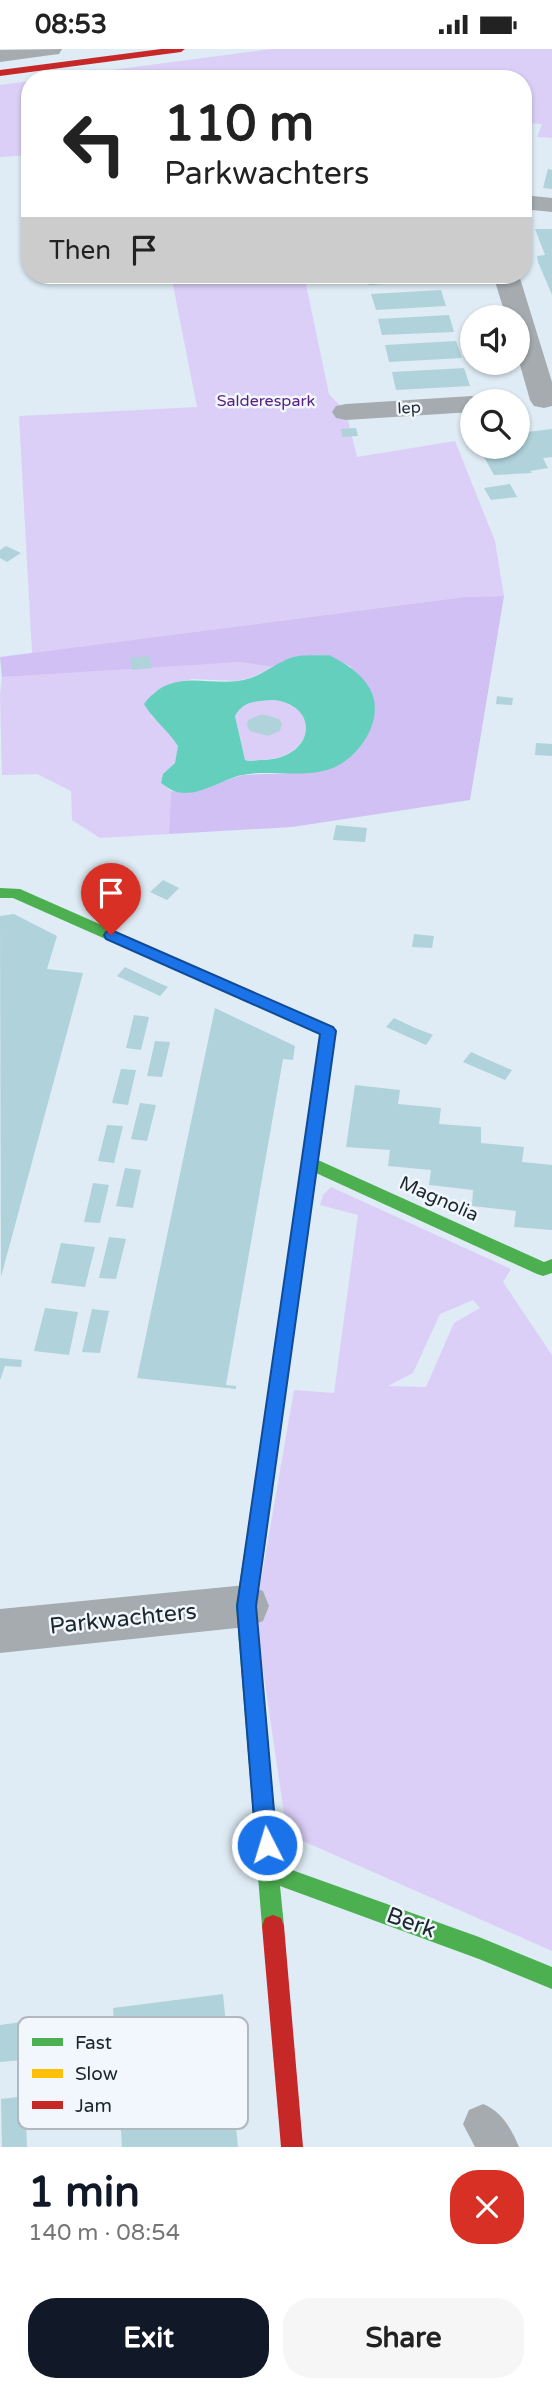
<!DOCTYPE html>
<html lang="en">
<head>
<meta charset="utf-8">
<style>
	body { margin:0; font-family:"Varela Round",sans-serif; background:#f6f6f6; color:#222; height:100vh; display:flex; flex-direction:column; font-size:26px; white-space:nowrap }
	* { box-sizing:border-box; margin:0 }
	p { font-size:23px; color:#767676 }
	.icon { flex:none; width:38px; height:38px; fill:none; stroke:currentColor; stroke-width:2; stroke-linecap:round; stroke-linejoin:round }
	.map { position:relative; height:2098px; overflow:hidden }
	.side { display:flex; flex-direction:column; background:#fff; flex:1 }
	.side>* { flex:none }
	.guide { position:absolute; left:21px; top:21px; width:511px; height:214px; border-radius:28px; box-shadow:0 2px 5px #0004; background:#fff; color:#222; overflow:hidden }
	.fabs { position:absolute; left:460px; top:256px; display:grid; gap:14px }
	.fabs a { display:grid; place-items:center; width:70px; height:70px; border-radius:50%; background:#fff; box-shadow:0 2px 5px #0004; font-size:35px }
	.pin { position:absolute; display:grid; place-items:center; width:60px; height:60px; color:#fff; margin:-72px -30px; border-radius:50% 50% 50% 0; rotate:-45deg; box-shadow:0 0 7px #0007 }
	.pin .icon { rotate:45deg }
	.me { position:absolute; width:77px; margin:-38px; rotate:355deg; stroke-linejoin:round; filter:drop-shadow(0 0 5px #0008) }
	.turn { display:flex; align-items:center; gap:24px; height:147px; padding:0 28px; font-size:32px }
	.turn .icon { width:91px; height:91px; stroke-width:2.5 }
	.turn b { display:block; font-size:49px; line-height:60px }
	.then { display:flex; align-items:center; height:66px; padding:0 28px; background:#0003; gap:14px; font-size:26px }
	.round { display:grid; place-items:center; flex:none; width:74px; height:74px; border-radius:28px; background:#f6f6f6 }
	.head { display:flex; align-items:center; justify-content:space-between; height:119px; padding:0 28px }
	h1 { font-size:42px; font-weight:700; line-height:52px; color:#111827 }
	.primary-button { display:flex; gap:14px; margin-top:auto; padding:14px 28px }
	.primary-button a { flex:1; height:80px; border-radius:28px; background:#111827; color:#fff; font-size:28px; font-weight:700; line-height:80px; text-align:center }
	.primary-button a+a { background:#f6f6f6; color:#222 }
	.status { display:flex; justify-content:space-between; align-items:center; height:49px; padding:0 35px; background:#fff; direction:ltr }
	.status svg { height:19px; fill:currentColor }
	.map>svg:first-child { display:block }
</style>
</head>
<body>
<div class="status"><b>08:53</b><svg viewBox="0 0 49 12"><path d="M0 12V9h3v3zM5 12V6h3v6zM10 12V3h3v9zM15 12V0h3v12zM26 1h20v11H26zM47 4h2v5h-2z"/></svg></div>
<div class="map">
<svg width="552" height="2098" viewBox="0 0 552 2098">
	<rect width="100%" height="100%" fill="#dfecf5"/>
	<!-- green -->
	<path fill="#dbcff8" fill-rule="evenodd" d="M272,0H552V89L537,88L542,75L523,74V30H43Z
		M30,32V106L0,108V36Z
		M171,226H304L329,345L346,363L357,408L455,392L495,492L504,547L464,548L32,604L19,367L197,358Z
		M239,613L274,618L250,629L236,632L192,630L171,635L153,644L151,667L167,679L179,697L175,714L163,725L161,734L171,742L169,785L100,789L72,771L71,742L37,725L2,726L0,646L2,628L113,618Z
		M273,651C322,656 315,710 261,711C254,711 251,713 245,711L235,667C243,652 257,652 273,651Z
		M331,1138L511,1220L503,1233L552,1306V1902L287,1785L255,1566L294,1341L334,1344L358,1166L320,1156L323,1146ZM473,1251L480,1259L454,1274L426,1338L388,1337L413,1324L440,1265Z"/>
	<!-- forest -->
	<path fill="#d1c0f3" d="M504,547L470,751L292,778L169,785L171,742L187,744L243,726L295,724L351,618L328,606L292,608L274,618L239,613L2,628L0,608L464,548Z"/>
	<!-- water -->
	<path fill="#65cfbe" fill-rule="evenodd" d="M329,606C344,614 361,623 370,640C386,669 360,708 333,719C305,730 270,720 242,726C224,730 204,744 185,744C175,744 169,740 161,734L163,725L175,714L178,697C168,681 153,671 144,655C175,614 213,642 251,629C265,624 277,614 290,609C301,605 317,607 329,606ZM273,651C322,656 315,711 261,711C255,711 251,713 245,711L235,667C243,652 257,652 273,651Z"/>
	<!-- building -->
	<path fill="#b0d2db" d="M548,120L552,121V140L543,139Z
		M535,180H552V246L538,213L537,207L545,206Z
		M367,226H436L438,232L369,236Z
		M441,241L446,257L376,261L371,245Z
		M449,266L454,283L382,286L378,270Z
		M456,292L462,309L389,313L385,296Z
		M464,319L470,337L396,341L392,323Z
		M356,379L358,387L342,388L341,380Z
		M552,380V408L543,409L548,419L530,422L532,424L494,426L478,397H518V384Z
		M510,435L517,448L491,451L484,439Z
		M6,497L21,504L7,513L0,509V501Z
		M150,607L152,619L132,621L130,609Z
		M497,647L513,649L512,656L496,655Z
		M262,665L279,670L282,675L280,682L268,687L250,682L247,677L248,671Z
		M536,694L552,695V707L535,706Z
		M336,776L367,779L365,793L333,791Z
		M163,831L179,839L167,851L150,843Z
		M14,865L57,887L47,920L83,924L1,1228L0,867Z
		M414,885L434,887L432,899L412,898Z
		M125,918L146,928L168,938L160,947L117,927Z
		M215,959L295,997L293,1011L283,1010L226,1336L236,1337V1340L137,1329Z
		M134,966L149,968L141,1001L126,999Z
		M394,969L413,978L433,986L426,996L386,978Z
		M155,992L170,993L162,1028L147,1027Z
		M471,1003L491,1012L512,1021L505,1031L463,1013Z
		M121,1020L136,1021L128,1056L112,1054Z
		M355,1036L400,1041L398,1055L441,1059L439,1075L481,1078V1094L524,1098L522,1113L552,1116V1181L514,1178L516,1162L472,1157L473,1141L429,1136L431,1121L388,1117L390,1101L346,1098Z
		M140,1054L156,1056L147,1092L131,1090Z
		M107,1076L123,1077L114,1114L98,1112Z
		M125,1119L141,1121L133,1159L116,1157Z
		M93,1134L109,1136L100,1174L84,1173Z
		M109,1188L126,1190L116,1230L99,1229Z
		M61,1194L95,1198L85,1238L51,1234Z
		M45,1259L78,1263L69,1306L34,1302Z
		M92,1260L109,1262L100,1304L82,1303Z
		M0,1309L22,1311L21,1318L5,1317L0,1331Z
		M223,1945L238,2098H122L113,1959Z
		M22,1973L23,2011L0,2013V1976Z
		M25,2047L27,2098H2L1,2050Z"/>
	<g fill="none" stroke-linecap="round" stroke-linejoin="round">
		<!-- lane -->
		<path fill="#a5abaf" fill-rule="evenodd" d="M483,2055C502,2063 511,2079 519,2098H475L463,2075L469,2061Z"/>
		<!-- street -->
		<path fill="#a5abaf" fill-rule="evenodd" d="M62,0L59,5L51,6L0,13V1Z
			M523,146L552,149V163L523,160Z
			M493,226H519L552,333V357L544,359L534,357L530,351L518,309V268H506Z
			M472,347L483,352H472V363L346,371L336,369L332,363L336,357L346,355Z
			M246,1536L263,1542L269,1557L263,1572L246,1578L0,1604V1560Z"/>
		<!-- fast -->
		<path fill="#4caf50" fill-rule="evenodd" d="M0,839L20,840L333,978L336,982L318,1111L544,1213L552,1210V1224L543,1227L537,1225L316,1124L308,1180L306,1185H294L292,1180L320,985L13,849H0Z
			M254,1490L261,1492L263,1498L256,1557L278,1816L479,1888L552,1918V1940L479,1910L280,1837L284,1877L281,1885L273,1888L265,1885L262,1877L236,1557L245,1498L247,1492Z"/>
		<!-- slow -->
		<path fill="#ffc107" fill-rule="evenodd" d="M300,1173L306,1175L308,1180L263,1498L261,1504L254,1506L247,1504L245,1498L292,1180L294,1175Z"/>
		<!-- jam -->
		<path fill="#c62828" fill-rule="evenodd" d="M161,0H185L181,3L0,27V21Z
			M273,1866L281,1869L284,1877L303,2098H281L262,1877L265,1869Z"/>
	</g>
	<!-- route -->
	<path fill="#1a73e8" stroke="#114b97" stroke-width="2" d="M111,881L333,978L336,982L256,1557L277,1796L274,1804L267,1807L259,1804L256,1796L237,1557L320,985L106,890L104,886L106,883Z"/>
	<g text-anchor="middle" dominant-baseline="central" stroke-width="5" stroke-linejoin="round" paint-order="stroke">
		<!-- far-park labels -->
		<g font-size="16" fill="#561f81" stroke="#f1f7fc">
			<text x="266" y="352">Salderespark</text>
		</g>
		<!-- far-street labels -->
		<g font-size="16" fill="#1b262e" stroke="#f1f7fc">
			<text transform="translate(409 359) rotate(-3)">Iep</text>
		</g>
		<!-- street labels -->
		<g font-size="19" fill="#1b262e" stroke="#f1f7fc">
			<text transform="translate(439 1150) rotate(24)">Magnolia</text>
		</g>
		<!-- near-street labels -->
		<g font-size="23" fill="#1b262e" stroke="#f1f7fc">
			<text transform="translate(123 1570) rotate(-6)">Parkwachters</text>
			<text transform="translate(411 1874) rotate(20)">Berk</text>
		</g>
	</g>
	<!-- legend -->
	<rect x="18" y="1968" width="230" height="112" rx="10" fill="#f1f7fc" stroke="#b1b8be" stroke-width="2"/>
	<rect x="32" y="1989" width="31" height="8" fill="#4caf50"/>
	<rect x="32" y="2020" width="31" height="9" fill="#ffc107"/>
	<rect x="32" y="2052" width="31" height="8" fill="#c62828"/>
	<g font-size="19" fill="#1b262e">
		<text x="75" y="2000">Fast</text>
		<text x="75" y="2031">Slow</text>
		<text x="75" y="2063">Jam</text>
	</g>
</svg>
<div class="fabs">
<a><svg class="icon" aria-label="sound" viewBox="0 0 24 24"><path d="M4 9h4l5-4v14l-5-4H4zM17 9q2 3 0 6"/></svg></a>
<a><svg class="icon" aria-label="search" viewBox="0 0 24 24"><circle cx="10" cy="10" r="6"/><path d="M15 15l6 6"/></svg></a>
</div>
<div class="pin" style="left:111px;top:886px;background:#d93025"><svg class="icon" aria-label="arrive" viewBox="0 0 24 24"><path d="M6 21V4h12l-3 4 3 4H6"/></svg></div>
<svg class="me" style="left:267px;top:1796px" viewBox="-20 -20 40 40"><circle r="17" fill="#1a73e8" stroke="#fff" stroke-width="3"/><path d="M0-11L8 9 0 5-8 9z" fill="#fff"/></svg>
<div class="guide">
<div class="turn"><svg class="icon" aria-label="left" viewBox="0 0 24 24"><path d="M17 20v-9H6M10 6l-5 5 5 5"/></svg><div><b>110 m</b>Parkwachters</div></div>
<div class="then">Then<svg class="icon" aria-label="arrive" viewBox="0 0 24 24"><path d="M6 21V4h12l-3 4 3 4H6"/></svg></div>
</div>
</div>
<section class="side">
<div class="head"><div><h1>1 min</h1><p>140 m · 08:54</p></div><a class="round" style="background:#d93025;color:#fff"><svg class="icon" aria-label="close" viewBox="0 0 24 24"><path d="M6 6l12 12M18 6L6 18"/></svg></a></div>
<div class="primary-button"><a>Exit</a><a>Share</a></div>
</section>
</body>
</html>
